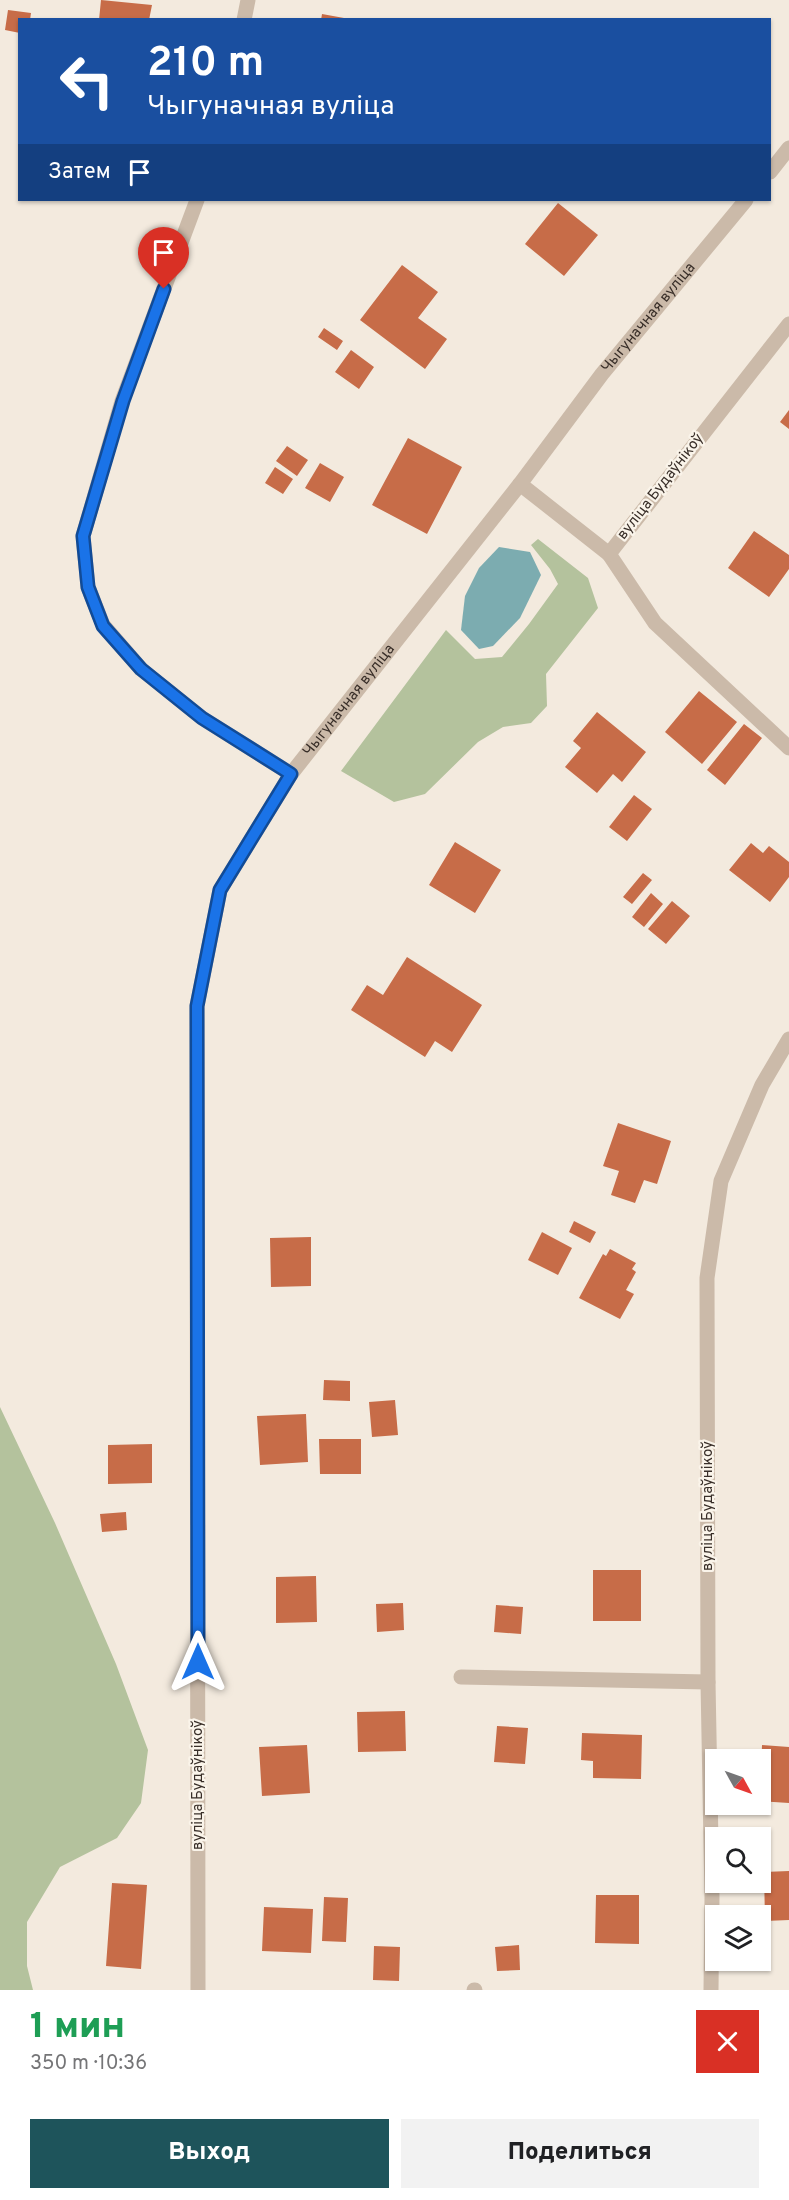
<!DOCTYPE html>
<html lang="ru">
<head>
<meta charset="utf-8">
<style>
	body { margin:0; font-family:Overpass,sans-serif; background:#f2f2f2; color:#202124; height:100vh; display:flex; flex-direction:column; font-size:22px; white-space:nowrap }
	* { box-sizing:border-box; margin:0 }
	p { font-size:20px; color:#757577 }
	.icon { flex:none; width:33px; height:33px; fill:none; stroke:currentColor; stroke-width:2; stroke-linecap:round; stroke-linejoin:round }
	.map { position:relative; height:1990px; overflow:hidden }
	.drawer { display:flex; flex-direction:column; background:#fff; flex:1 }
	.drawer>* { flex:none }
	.guide { position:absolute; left:18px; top:18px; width:753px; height:183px; border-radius:0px; box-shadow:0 2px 4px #0004; background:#1a4fa0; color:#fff; overflow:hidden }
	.needle { width:39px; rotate:130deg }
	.buttons { position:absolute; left:705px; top:1749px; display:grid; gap:12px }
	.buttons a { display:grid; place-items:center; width:66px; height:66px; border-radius:0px; background:#fff; box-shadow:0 2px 4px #0004; font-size:30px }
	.pin { position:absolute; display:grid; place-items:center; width:51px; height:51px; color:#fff; margin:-62px -26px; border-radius:50% 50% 50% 0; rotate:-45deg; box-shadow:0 0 6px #0007 }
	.pin .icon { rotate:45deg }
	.me { position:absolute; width:66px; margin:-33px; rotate:0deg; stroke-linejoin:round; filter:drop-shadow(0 0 4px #0008) }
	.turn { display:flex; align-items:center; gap:21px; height:126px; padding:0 30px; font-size:27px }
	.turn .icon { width:78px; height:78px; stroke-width:2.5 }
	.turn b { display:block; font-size:42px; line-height:51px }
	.then { display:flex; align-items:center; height:57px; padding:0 30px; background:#0003; gap:12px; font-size:22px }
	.round { display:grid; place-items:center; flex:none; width:63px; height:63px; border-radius:0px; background:#f2f2f2 }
	.head { display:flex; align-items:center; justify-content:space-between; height:102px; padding:0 30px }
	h1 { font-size:36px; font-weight:800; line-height:45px; color:#1e9e55 }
	.primary-button { display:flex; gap:12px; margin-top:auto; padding:12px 30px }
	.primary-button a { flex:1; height:69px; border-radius:0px; background:#1e545b; color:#fff; font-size:24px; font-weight:800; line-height:69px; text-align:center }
	.primary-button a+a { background:#f2f2f2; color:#202124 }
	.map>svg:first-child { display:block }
</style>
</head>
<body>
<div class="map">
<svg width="789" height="1990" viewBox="0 0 789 1990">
	<rect width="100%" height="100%" fill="#f3eade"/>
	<!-- green -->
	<path fill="#b4c29d" d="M538,539L588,578L598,608L546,674L547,706L531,723L503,727L478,742L425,794L394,802L341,771L446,630L475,659L502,657L529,624L558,584L550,569L531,545Z
		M0,1407L55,1523L116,1664L148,1750L141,1803L117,1838L60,1867L27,1922V1966L33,1990H0Z"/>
	<!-- water -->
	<path fill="#7cacb0" d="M499,547L530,552L541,575L520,618L493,646L479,649L461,630L465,596L479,568Z"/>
	<!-- building -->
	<path fill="#c76c48" d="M101,0L152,5L149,20H99Z
		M8,10L31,13L30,20H20V33L5,30Z
		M322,14L344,18V20H321Z
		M558,203L598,235L564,276L525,244Z
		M402,265L438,292L418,318L447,339L425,369L360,320Z
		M324,328L343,341L337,350L318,337Z
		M351,350L374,367L359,389L335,372Z
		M789,410V429L780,422Z
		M408,438L462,467L427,534L372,505Z
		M287,446L308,460L297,476L276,461Z
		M320,463L344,477L330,502L305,488Z
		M275,467L293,479L283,494L265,483Z
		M754,531L789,555V569L769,597L728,568Z
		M699,691L737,722L702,764L665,732Z
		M597,712L646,752L622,782L613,774L597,793L565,767L581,748L573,741Z
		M744,724L762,738L725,785L707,770Z
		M634,795L652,809L627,841L609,827Z
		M455,842L501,870L475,913L429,885Z
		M751,843L763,853L769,846L789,862V877L770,902L729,870Z
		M643,873L652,880L632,904L623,897Z
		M651,893L663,904L644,927L632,917Z
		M672,901L690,916L666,944L648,929Z
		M407,957L482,1005L452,1052L435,1041L425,1057L351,1010L367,985L383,995Z
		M618,1123L671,1141L657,1184L644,1180L635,1203L611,1195L619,1171L603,1166Z
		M574,1221L596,1232L590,1243L569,1232Z
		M542,1232L572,1248L558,1275L528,1260Z
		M311,1237V1286L271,1287L270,1238Z
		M610,1249L636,1263L632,1269L636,1272L626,1290L634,1294L620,1319L579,1298L603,1254L606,1256Z
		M324,1380L350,1381V1401L323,1400Z
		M395,1400L398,1435L372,1437L369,1402Z
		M306,1414L308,1462L260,1465L257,1416Z
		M319,1439H361V1474H320Z
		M152,1444V1483L108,1484V1445Z
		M126,1512L127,1530L102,1532L100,1514Z
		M593,1570H641V1621H593Z
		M316,1576L317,1622L276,1623V1577Z
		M403,1603L404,1630L377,1632L376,1604Z
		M496,1605L523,1607L521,1634L494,1632Z
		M405,1711L406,1751L358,1752L357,1712Z
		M497,1726L528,1728L525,1764L494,1762Z
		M582,1733L642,1735L641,1779L593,1778V1761L581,1760Z
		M307,1745L310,1793L262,1796L259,1747Z
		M762,1745L789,1747V1803L760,1801Z
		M789,1871V1920L765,1921L764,1872Z
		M112,1883L147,1885L141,1969L106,1966Z
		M596,1895H639V1944L595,1943Z
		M324,1897L348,1898L346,1942L322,1941Z
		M264,1907L313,1909L311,1953L262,1951Z
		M519,1945L520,1970L497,1971L495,1947Z
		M374,1946L400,1947L399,1981L373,1980Z"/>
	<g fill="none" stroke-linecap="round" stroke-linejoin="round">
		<!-- minor -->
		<g stroke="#cbbaa9" stroke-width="15">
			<path d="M244,20L248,0"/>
			<path d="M770,172L789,148"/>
			<path d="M197,200L122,401L83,536L88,587L103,625L141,669L202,718L291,774"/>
			<path d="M789,324L609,554L655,623L789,748"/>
			<path d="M520,484L609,554"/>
			<path d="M461,1677L708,1682"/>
			<path id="s1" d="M198,1990L197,1006L220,890L291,774L520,484L602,374L746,200"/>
			<path d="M474,1990H475"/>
			<path d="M711,1990L712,1897L708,1682L707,1278L721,1181L762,1085L789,1039"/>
		</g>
	</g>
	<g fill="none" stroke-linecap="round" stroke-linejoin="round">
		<!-- route casing -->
		<g stroke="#114b97" stroke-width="15">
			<path id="route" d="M164,289L123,401L83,536L88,587L103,626L141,669L202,718L291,774L220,890L197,1006L198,1662"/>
		</g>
		<!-- route -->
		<use href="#route" stroke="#1a73e8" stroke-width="10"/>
	</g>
	<g text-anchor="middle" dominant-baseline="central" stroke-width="4.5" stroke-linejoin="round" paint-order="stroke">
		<!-- street labels -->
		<g font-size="15" fill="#392f29" stroke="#faf4ea">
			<text stroke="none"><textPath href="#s1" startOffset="1818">Чыгуначная вуліца</textPath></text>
			<text transform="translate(661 487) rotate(-52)">вуліца Будаўнікоў</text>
			<text stroke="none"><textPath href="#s1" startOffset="1332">Чыгуначная вуліца</textPath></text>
			<text transform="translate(708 1506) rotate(-90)">вуліца Будаўнікоў</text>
			<text transform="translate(198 1785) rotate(-90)">вуліца Будаўнікоў</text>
		</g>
	</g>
</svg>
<div class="buttons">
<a><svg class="needle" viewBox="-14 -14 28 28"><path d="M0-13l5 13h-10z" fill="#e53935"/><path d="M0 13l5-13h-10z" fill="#757577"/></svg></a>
<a><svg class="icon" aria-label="search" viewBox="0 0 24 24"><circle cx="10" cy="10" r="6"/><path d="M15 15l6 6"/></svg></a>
<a><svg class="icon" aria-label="layers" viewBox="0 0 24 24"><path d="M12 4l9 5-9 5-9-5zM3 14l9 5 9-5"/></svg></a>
</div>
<div class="pin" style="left:164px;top:289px;background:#d93025"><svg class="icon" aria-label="arrive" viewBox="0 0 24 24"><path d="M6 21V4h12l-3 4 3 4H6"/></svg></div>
<svg class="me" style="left:198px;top:1662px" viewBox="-20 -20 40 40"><path d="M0-17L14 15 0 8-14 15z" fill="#1a73e8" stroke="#fff" stroke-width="4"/></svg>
<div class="guide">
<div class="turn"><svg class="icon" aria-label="left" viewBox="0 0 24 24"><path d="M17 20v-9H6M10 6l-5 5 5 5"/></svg><div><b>210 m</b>Чыгуначная вуліца</div></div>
<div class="then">Затем<svg class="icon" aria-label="arrive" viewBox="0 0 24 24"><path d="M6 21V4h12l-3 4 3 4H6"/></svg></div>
</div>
</div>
<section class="drawer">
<div class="head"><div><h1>1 мин</h1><p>350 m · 10:36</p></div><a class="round" style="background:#d93025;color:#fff"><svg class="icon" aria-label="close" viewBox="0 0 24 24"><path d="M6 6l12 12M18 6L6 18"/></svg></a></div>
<div class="primary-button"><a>Выход</a><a>Поделиться</a></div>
</section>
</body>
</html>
